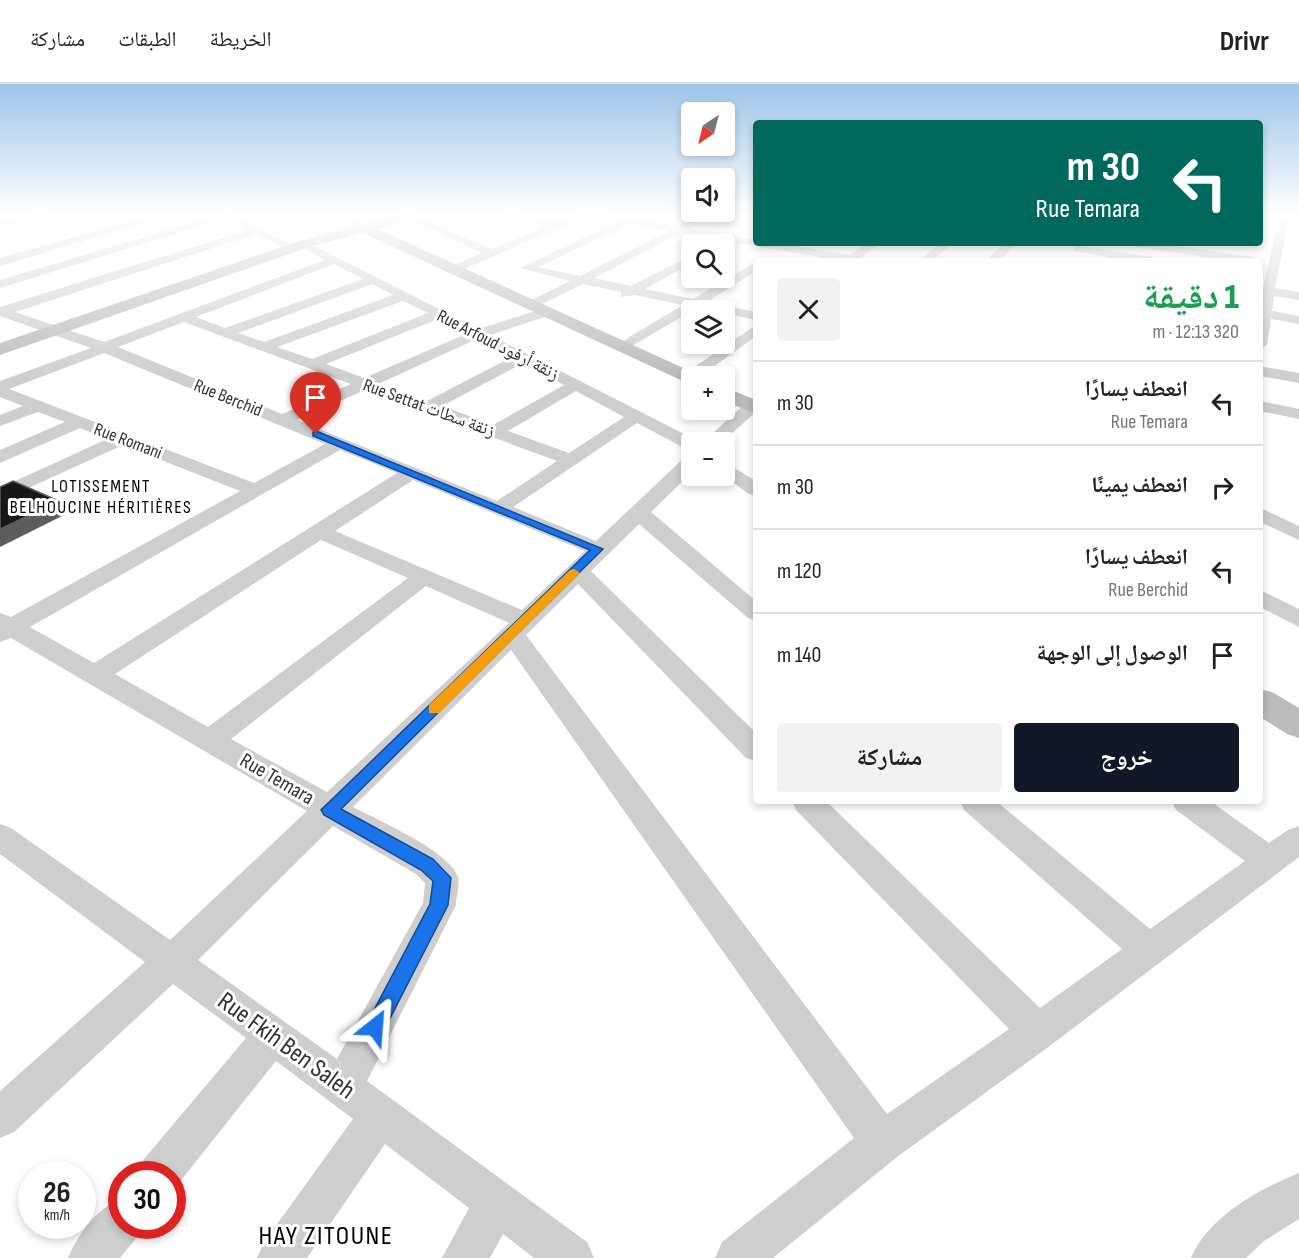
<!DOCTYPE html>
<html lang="ar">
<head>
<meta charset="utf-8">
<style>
	body { margin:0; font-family:"Sofia Sans Condensed","Noto Naskh Arabic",sans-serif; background:#f2f2f2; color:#222; direction:rtl; height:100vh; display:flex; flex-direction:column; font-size:22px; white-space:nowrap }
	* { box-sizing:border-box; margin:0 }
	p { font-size:20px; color:#767676 }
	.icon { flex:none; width:33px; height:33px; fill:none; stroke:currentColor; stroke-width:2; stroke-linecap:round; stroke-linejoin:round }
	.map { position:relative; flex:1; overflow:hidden; direction:ltr }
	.drawer { position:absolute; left:753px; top:174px; width:510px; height:546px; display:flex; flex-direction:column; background:#fff; border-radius:6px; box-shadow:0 3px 9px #0003; direction:rtl }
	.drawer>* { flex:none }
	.hud { position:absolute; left:753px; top:36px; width:510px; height:126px; border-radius:6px; box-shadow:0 3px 9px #0003; direction:rtl; background:#00695c; color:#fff; overflow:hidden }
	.needle { width:39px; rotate:215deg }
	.fabs { position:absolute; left:681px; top:18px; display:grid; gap:12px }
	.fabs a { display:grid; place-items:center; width:54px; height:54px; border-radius:6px; background:#fff; box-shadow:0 3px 9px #0003; font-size:30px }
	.speed { position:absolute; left:18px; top:1077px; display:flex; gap:12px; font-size:30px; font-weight:700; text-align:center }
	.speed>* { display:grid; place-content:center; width:78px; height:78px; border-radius:50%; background:#fff; box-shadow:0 3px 9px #0003; line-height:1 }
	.speed small { font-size:15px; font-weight:400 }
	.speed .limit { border:9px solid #d22; background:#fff; color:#111 }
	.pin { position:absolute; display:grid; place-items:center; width:51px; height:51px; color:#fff; margin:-62px -26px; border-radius:50% 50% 50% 0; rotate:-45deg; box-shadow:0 0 6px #0007 }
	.pin .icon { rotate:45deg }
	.me { position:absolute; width:66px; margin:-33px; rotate:28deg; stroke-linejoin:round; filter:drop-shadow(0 0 4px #0008) }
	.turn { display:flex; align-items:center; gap:21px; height:126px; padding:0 24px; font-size:27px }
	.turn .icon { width:78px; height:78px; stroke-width:2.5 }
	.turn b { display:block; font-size:42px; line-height:51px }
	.round { display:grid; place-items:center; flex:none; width:63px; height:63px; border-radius:6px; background:#f2f2f2 }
	.head { display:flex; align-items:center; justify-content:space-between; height:102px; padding:0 24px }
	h1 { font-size:36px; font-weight:800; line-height:45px; color:#1e9e55 }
	.cta { display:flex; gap:12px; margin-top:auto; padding:12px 24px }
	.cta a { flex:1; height:69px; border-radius:6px; background:#111827; color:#fff; font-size:24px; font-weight:800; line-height:69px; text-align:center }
	.cta a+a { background:#f2f2f2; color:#222 }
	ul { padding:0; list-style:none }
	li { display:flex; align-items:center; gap:18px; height:84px; padding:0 24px; border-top:2px solid #e0e0e0 }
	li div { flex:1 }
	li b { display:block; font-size:22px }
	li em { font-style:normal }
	header { display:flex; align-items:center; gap:36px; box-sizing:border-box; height:84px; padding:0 30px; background:#fff; border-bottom:2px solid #e0e0e0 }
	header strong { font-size:28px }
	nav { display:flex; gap:33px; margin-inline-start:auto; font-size:21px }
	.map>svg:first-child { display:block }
</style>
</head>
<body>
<header>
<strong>Drivr</strong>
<nav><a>الخريطة</a><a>الطبقات</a><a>مشاركة</a></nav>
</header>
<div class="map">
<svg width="1299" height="1174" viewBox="0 0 1299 1174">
	<rect width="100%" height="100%" fill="#fff"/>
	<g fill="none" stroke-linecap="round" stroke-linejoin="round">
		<!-- street -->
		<path fill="#cecece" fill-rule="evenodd" d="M32,130H57L0,142V136Z
			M156,130H173L0,182V174Z
			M222,130H239L0,204V196Z
			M493,130H516L556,138L573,130H610L678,142L701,130H715L690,144L756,156V159H777L849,171L867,159H880L862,173L869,177H842L681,149L594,194L631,202L692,171V179L645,205L693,215L756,178V187L707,218L756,228V236L724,229V226L697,224L623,267L618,266L616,263L618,260L683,221L635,211L621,213V208L583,200L532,225L527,224V218L570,197L520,184L617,138L586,132L455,189L449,185L451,182L482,169L403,133L412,131L492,165L545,142ZM630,140L669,147L580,192L538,183Z
			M1274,130H1284L1288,138L1275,204L1299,208V216L1274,212L1272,227L1299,232V240L1271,235L1267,261L1260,265V217L1278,138Z
			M242,136L298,164L288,166L256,150L15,228L104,258L325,176L300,162V158L304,157L479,245L541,225H551V231L490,251L698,357L692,358V366L686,365L637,339L513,423L596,457L685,373L692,372V388L651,428L756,517V537L748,534L639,440L591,487L756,649V677L746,674L578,500L526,551L887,1030L1009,945L796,726L792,717H826L1040,924L1122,865L964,726L960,717H996L1150,845L1245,777L1176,726L1172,717H1210L1269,759L1288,746L1299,742V773L1051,961L897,1073L773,1174H715L722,1158L854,1054L511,566L353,723C376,735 451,768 458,793C460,801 456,813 456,821L367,997L587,1158L594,1174H534L503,1150L490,1174H442L469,1124L385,1060L307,1174H257L264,1158L353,1035L276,977L174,1105L172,1090H138L144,1075L246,954L173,900L14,1048L0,1054V1007L145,878L0,770V740L11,744L170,856L307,727L11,554L0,558V529L11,533L240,407L123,361L0,417V404L107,355L80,344L0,379V366L65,338L38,328L0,342V331L23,322L0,313V297L91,264L0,232V223L248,146L237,139ZM334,180L363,195L225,244L196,233ZM372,200L393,211L264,258L238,249ZM403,217L428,229L312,275L277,263ZM438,235L466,250L364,294L326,280ZM184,238L351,300L282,330L118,263ZM477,255L512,273L427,317L378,300ZM104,269L325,360L254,399L9,305ZM523,279L564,301L493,341L442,322ZM365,306L557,377L497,417L297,336ZM576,307L624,333L569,369L508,347ZM340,366L397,389L94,579L30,543ZM413,396L585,467L522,526L335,447ZM321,456L408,494L208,643L115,590ZM426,502L509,539L327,708L231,655ZM333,742L416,790L425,799L423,819L337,975L198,876Z
			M940,159H953L932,177H919Z
			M1004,159H1017L999,177H986Z
			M1126,159H1155L1254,173L1260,177H1230L1132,162Z
			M1078,162L1152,173L1158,177H1130L1074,167V163Z
			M756,241V252L701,292H692L690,298L684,296L682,293L684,290Z
			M1260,282L1299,289V299L1260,292Z
			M1260,317L1299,325V335L1260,327Z
			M747,318H756V328L722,358H703Z
			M724,378L756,397V412L749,410L724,392Z
			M1260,424L1299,442V456L1260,438Z
			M1260,506L1299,525V543L1260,523Z
			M1299,1089V1135L1264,1157L1246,1174H1191C1208,1133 1259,1105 1299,1089Z
			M122,1114V1142H142L138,1152L120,1174H68C78,1150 97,1124 122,1114Z"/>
		<!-- secondary -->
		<path fill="#bbb" fill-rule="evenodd" d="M402,130H425L378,145L701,292H692V300L685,298L363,149L309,163L0,271V259L299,157L353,143V138L366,140Z
			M724,303L756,316V330L724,317Z
			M1260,605L1272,608L1299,624V654L1287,650L1260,633Z"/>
	</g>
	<!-- shaded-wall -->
	<path fill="#5d5d5d" d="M59,417L66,430L0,463V445Z"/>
	<!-- building -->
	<path fill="#181818" stroke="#5d5d5d" stroke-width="1.5" d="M13,397L59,417L0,445V403Z"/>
	<!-- sky -->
	<linearGradient id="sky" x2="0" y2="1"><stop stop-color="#9dc5e8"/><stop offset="0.44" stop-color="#fff"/><stop offset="1" stop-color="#fff" stop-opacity="0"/></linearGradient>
	<rect width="1299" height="295" fill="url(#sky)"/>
	<!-- route -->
	<path fill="#1a73e8" stroke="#114b97" stroke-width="1.5" d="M316,347L603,465L341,725L433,775L451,794L448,821L382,950L375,953L368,950L365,943L430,820L433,797L421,786L324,731L321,726L590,466L313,352V348Z"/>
	<!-- slow -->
	<path fill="#f59e0b" d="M574,485L580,489L578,491L439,629H429V621L570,486Z"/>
	<g text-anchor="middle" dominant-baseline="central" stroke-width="6" stroke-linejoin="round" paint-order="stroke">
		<!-- far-street labels -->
		<g font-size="18" fill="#313131" stroke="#fff">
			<text transform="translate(498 261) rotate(27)">Rue Arfoud زنقة أرفود</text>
			<text transform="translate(228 314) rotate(22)">Rue Berchid</text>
			<text transform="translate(429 324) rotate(20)">Rue Settat زنقة سطات</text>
			<text transform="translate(128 357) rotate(21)">Rue Romani</text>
		</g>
		<!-- far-neighbourhood labels -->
		<g font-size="18" letter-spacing="1.5" fill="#000" stroke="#fff">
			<text x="101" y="402">LOTISSEMENT<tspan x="101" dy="21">BELHOUCINE HÉRITIÈRES</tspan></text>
		</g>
		<!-- street labels -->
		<g font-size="21" fill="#313131" stroke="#fff">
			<text transform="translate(277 695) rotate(30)">Rue Temara</text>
		</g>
		<!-- near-street labels -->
		<g font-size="26" fill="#313131" stroke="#fff">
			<text transform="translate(286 962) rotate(36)">Rue Fkih Ben Saleh</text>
		</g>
		<!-- near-neighbourhood labels -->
		<g font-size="27" letter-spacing="1.5" fill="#000" stroke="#fff">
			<text x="326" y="1152">HAY ZITOUNE</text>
		</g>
	</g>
</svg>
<div class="fabs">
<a><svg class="needle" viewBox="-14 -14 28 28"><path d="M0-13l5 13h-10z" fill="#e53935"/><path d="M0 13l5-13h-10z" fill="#767676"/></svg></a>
<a><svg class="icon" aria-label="sound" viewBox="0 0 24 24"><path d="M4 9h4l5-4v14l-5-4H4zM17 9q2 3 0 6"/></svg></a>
<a><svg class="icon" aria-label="search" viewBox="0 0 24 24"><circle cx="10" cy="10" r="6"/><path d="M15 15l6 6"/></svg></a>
<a><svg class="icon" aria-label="layers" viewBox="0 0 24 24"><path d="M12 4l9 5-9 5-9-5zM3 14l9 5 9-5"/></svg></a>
<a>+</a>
<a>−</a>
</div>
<div class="speed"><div>26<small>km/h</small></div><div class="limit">30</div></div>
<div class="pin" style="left:316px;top:350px;background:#d93025"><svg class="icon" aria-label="arrive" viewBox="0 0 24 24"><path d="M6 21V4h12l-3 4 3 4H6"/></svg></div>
<svg class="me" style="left:375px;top:943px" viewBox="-20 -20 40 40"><path d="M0-17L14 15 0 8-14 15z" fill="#1a73e8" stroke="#fff" stroke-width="4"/></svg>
<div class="hud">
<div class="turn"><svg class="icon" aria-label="left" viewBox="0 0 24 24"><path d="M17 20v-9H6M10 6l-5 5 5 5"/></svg><div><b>30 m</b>Rue Temara</div></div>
</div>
<section class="drawer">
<div class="head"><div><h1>1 دقيقة</h1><p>320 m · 12:13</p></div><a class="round"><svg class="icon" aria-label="close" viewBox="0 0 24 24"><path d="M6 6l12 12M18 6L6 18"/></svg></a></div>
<ul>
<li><svg class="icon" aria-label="left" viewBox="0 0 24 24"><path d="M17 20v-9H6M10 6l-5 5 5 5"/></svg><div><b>انعطف يسارًا</b><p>Rue Temara</p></div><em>30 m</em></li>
<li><svg class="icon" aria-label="right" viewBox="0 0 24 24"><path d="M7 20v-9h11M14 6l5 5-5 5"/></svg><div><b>انعطف يمينًا</b></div><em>30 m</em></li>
<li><svg class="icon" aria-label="left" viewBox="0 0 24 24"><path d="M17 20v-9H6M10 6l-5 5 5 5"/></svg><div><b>انعطف يسارًا</b><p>Rue Berchid</p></div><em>120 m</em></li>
<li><svg class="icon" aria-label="arrive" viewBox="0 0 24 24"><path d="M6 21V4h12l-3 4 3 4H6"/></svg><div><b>الوصول إلى الوجهة</b></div><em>140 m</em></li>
</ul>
<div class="cta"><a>خروج</a><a>مشاركة</a></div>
</section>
</div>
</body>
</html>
